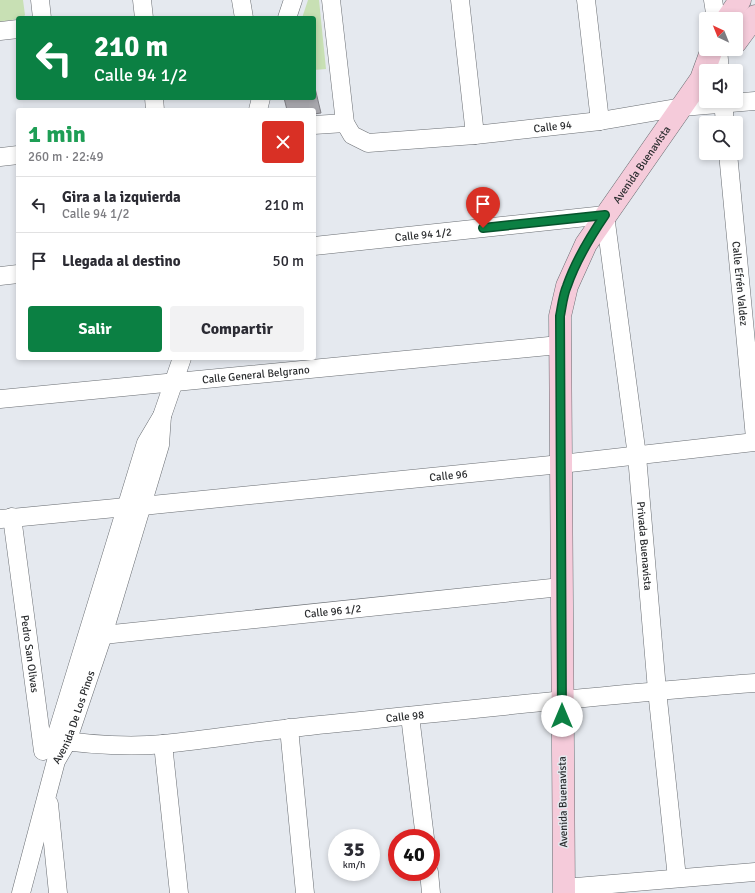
<!DOCTYPE html>
<html lang="es">
<head>
<meta charset="utf-8">
<style>
	body { margin:0; font-family:Signika,sans-serif; background:#f2f2f3; color:#2b2b33; height:100vh; display:flex; flex-direction:column; font-size:15px; white-space:nowrap }
	* { box-sizing:border-box; margin:0 }
	p { font-size:13px; color:#7c7c81 }
	.icon { flex:none; width:22px; height:22px; fill:none; stroke:currentColor; stroke-width:2; stroke-linecap:round; stroke-linejoin:round }
	.map { position:relative; flex:1; overflow:hidden }
	.panel { position:absolute; left:16px; top:108px; width:300px; height:252px; display:flex; flex-direction:column; background:#fff; border-radius:4px; box-shadow:0 2px 6px #0003 }
	.panel>* { flex:none }
	.hud { position:absolute; left:16px; top:16px; width:300px; height:84px; border-radius:4px; box-shadow:0 2px 6px #0003; background:#0b8043; color:#fff; overflow:hidden }
	.needle { width:26px; rotate:317deg }
	.controls { position:absolute; left:699px; top:12px; display:grid; gap:8px }
	.controls a { display:grid; place-items:center; width:44px; height:44px; border-radius:4px; background:#fff; box-shadow:0 2px 6px #0003; font-size:20px }
	.speed { position:absolute; left:328px; top:829px; display:flex; gap:8px; font-size:20px; font-weight:700; text-align:center }
	.speed>* { display:grid; place-content:center; width:52px; height:52px; border-radius:50%; background:#fff; box-shadow:0 2px 6px #0003; line-height:1 }
	.speed small { font-size:10px; font-weight:400 }
	.speed .limit { border:6px solid #d22; background:#fff; color:#111 }
	.pin { position:absolute; display:grid; place-items:center; width:34px; height:34px; color:#fff; margin:-41px -17px; border-radius:50% 50% 50% 0; rotate:-45deg; box-shadow:0 0 4px #0007 }
	.pin .icon { rotate:45deg }
	.me { position:absolute; width:44px; margin:-22px; rotate:0deg; stroke-linejoin:round; filter:drop-shadow(0 0 3px #0008) }
	.turn { display:flex; align-items:center; gap:14px; height:84px; padding:0 12px; font-size:18px }
	.turn .icon { width:52px; height:52px; stroke-width:2.5 }
	.turn b { display:block; font-size:28px; line-height:34px }
	.round { display:grid; place-items:center; flex:none; width:42px; height:42px; border-radius:4px; background:#f2f2f3 }
	.overview { display:flex; align-items:center; justify-content:space-between; height:68px; padding:0 12px }
	h1 { font-size:24px; font-weight:800; line-height:30px; color:#1e9e55 }
	.button { display:flex; gap:8px; margin-top:auto; padding:8px 12px }
	.button a { flex:1; height:46px; border-radius:4px; background:#0b8043; color:#fff; font-size:16px; font-weight:800; line-height:46px; text-align:center }
	.button a+a { background:#f2f2f3; color:#2b2b33 }
	ul { padding:0; list-style:none }
	li { display:flex; align-items:center; gap:12px; height:56px; padding:0 12px; border-top:1px solid #e1e1e2 }
	li div { flex:1 }
	li b { display:block; font-size:15px }
	li em { font-style:normal }
	.map>svg:first-child { display:block }
</style>
</head>
<body>
<div class="map">
<svg width="755" height="893" viewBox="0 0 755 893">
	<rect width="100%" height="100%" fill="#e5e9ef"/>
	<!-- green -->
	<path fill="#c8e0b4" d="M0,0H23L25,15L23,18L0,22Z
		M308,0H319L326,69L314,70V18H302Z"/>
	<!-- building -->
	<path fill="#aaa9af" stroke="#818086" d="M314,88H315L321,113L314,114V110H287L284,98H314Z"/>
	<g fill="none" stroke-linecap="round" stroke-linejoin="round">
		<!-- street casing -->
		<g stroke="#6a6e73" stroke-width="19">
			<g id="street">
				<path d="M40,0L42,18"/>
				<path d="M142,0L144,18"/>
				<path d="M241,0L244,18"/>
				<path id="s1" d="M331,0L345,123L352,135L368,143L475,135L600,121L682,107L755,101"/>
				<path d="M460,0L475,135"/>
				<path d="M586,0L600,121"/>
				<path d="M713,0L716,19"/>
				<path d="M287,18L293,0"/>
				<path d="M0,31L18,29"/>
				<path d="M718,49L720,71"/>
				<path d="M154,98L155,110"/>
				<path d="M723,101L725,123"/>
				<path d="M258,110L261,98"/>
				<path d="M314,125L345,123"/>
				<path id="s2" d="M728,153L755,438"/>
				<path d="M0,157L18,155"/>
				<path id="s3" d="M314,246L605,215L637,456L657,690L677,878"/>
				<path d="M0,276L18,274"/>
				<path id="s4" d="M0,399L559,345"/>
				<path id="s5" d="M142,506L561,464L755,442"/>
				<path id="s6" d="M12,517L43,751"/>
				<path d="M1,519L126,507"/>
				<path id="s7" d="M103,635L561,587"/>
				<path d="M410,716L425,838"/>
				<path d="M289,728L305,893"/>
				<path id="s8" d="M42,738C82,744 123,748 164,744C213,739 261,731 310,726C458,711 606,694 755,683"/>
				<path d="M163,744L179,893"/>
				<path d="M55,752V740L146,443L162,416L182,358"/>
				<path d="M49,804L58,893"/>
				<path d="M429,872L431,893"/>
				<path d="M564,888L755,872"/>
				<path id="s9" d="M21,893L56,761L67,742L103,635L160,445L162,416"/>
			</g>
		</g>
		<!-- secondary casing -->
		<g stroke="#6a6e73" stroke-width="23">
			<g id="secondary">
				<path d="M727,19L740,0"/>
				<path d="M736,42L755,16"/>
				<path id="s10" d="M564,893L560,316L567,286L586,244L701,79L712,49"/>
			</g>
		</g>
		<!-- street -->
		<use href="#street" stroke="#fff" stroke-width="18"/>
		<!-- secondary -->
		<use href="#secondary" stroke="#f5cbda" stroke-width="22"/>
	</g>
	<g fill="none" stroke-linecap="round" stroke-linejoin="round">
		<!-- route casing -->
		<g stroke="#07532c" stroke-width="10">
			<path id="route" d="M483,228L605,215C590,237 576,260 567,286C563,295 562,306 560,316L562,716"/>
		</g>
		<!-- route -->
		<use href="#route" stroke="#0b8043" stroke-width="7"/>
	</g>
	<g text-anchor="middle" dominant-baseline="central" stroke-width="3" stroke-linejoin="round" paint-order="stroke">
		<!-- street labels -->
		<g font-size="11" fill="#2b2d2f" stroke="#e5e9ef">
			<text stroke="none"><textPath href="#s1" startOffset="341">Calle 94</textPath></text>
			<text stroke="none"><textPath href="#s10" startOffset="751">Avenida Buenavista</textPath></text>
			<text stroke="none"><textPath href="#s3" startOffset="110">Calle 94 1/2</textPath></text>
			<text stroke="none"><textPath href="#s2" startOffset="131">Calle Efrén Valdez</textPath></text>
			<text stroke="none"><textPath href="#s4" startOffset="257">Calle General Belgrano</textPath></text>
			<text stroke="none"><textPath href="#s5" startOffset="308">Calle 96</textPath></text>
			<text stroke="none"><textPath href="#s3" startOffset="626">Privada Buenavista</textPath></text>
			<text stroke="none"><textPath href="#s7" startOffset="231">Calle 96 1/2</textPath></text>
			<text stroke="none"><textPath href="#s6" startOffset="138">Pedro San Olivas</textPath></text>
			<text stroke="none"><textPath href="#s9" startOffset="184">Avenida De Los Pinos</textPath></text>
			<text stroke="none"><textPath href="#s8" startOffset="365">Calle 98</textPath></text>
			<text transform="translate(563 802) rotate(-91)">Avenida Buenavista</text>
		</g>
	</g>
</svg>
<div class="controls">
<a><svg class="needle" viewBox="-14 -14 28 28"><path d="M0-13l5 13h-10z" fill="#e53935"/><path d="M0 13l5-13h-10z" fill="#7c7c81"/></svg></a>
<a><svg class="icon" aria-label="sound" viewBox="0 0 24 24"><path d="M4 9h4l5-4v14l-5-4H4zM17 9q2 3 0 6"/></svg></a>
<a><svg class="icon" aria-label="search" viewBox="0 0 24 24"><circle cx="10" cy="10" r="6"/><path d="M15 15l6 6"/></svg></a>
</div>
<div class="speed"><div>35<small>km/h</small></div><div class="limit">40</div></div>
<div class="pin" style="left:483px;top:228px;background:#d93025"><svg class="icon" aria-label="arrive" viewBox="0 0 24 24"><path d="M6 21V4h12l-3 4 3 4H6"/></svg></div>
<svg class="me" style="left:562px;top:716px" viewBox="-20 -20 40 40"><circle r="19" fill="#fff"/><path d="M0-13L10 11 0 6-10 11z" fill="#0b8043"/></svg>
<div class="hud">
<div class="turn"><svg class="icon" aria-label="left" viewBox="0 0 24 24"><path d="M17 20v-9H6M10 6l-5 5 5 5"/></svg><div><b>210 m</b>Calle 94 1/2</div></div>
</div>
<section class="panel">
<div class="overview"><div><h1>1 min</h1><p>260 m · 22:49</p></div><a class="round" style="background:#d93025;color:#fff"><svg class="icon" aria-label="close" viewBox="0 0 24 24"><path d="M6 6l12 12M18 6L6 18"/></svg></a></div>
<ul>
<li><svg class="icon" aria-label="left" viewBox="0 0 24 24"><path d="M17 20v-9H6M10 6l-5 5 5 5"/></svg><div><b>Gira a la izquierda</b><p>Calle 94 1/2</p></div><em>210 m</em></li>
<li><svg class="icon" aria-label="arrive" viewBox="0 0 24 24"><path d="M6 21V4h12l-3 4 3 4H6"/></svg><div><b>Llegada al destino</b></div><em>50 m</em></li>
</ul>
<div class="button"><a>Salir</a><a>Compartir</a></div>
</section>
</div>
</body>
</html>
